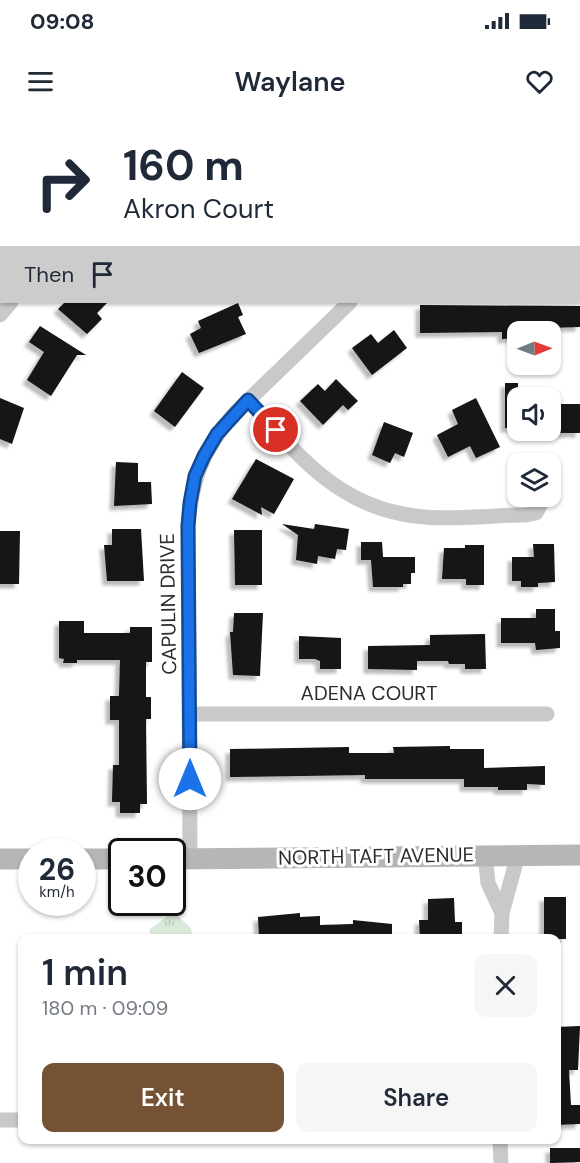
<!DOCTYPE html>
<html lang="en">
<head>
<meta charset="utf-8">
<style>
	body { margin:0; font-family:"DM Sans",sans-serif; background:#f6f6f7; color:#1f2937; height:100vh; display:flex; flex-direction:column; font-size:22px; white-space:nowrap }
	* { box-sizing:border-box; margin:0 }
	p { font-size:20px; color:#747a83 }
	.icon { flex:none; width:33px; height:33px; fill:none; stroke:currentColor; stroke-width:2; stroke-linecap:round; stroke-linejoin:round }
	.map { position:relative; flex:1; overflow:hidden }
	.drawer { position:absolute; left:18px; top:814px; width:543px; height:210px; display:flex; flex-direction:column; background:#fff; border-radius:12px; box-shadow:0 2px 4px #0004 }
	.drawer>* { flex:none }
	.guide { position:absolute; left:0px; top:0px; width:580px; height:183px; box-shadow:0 2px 4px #0004; background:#fff; color:#1f2937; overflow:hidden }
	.needle { width:39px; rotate:89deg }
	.tools { position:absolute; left:507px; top:201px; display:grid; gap:12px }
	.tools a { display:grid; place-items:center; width:54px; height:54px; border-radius:12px; background:#fff; box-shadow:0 2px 4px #0004; font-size:30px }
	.speed { position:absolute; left:18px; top:718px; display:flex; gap:12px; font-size:30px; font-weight:700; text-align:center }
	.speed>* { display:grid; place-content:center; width:78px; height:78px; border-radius:50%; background:#fff; box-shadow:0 2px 4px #0004; line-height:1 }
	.speed small { font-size:15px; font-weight:400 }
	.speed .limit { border:3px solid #111; border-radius:9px; background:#fff; color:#111 }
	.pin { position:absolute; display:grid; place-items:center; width:51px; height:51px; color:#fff; margin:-26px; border:3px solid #fff; border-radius:50%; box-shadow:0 2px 6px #0007 }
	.me { position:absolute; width:66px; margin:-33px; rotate:0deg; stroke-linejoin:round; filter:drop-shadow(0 0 4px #0008) }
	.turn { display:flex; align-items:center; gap:21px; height:126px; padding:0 24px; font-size:27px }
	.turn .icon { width:78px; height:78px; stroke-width:2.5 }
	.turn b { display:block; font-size:42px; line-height:51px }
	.then { display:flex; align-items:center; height:57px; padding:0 24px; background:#0003; gap:12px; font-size:22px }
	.round { display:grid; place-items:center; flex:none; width:63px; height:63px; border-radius:12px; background:#f6f6f7 }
	.headline { display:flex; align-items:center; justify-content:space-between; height:102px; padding:0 24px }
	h1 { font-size:36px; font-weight:600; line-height:45px }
	.primary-button { display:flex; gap:12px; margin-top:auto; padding:12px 24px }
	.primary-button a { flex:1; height:69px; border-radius:12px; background:#765235; color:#fff; font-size:24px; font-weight:600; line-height:69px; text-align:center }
	.primary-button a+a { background:#f6f6f7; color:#1f2937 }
	.status { display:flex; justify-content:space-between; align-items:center; height:42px; padding:0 30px; background:#fff; direction:ltr }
	.status svg { height:16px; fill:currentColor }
	header { display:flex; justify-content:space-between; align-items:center; height:78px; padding:0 24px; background:#fff; font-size:27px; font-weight:600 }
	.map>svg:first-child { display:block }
</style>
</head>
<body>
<div class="status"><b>09:08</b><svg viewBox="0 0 49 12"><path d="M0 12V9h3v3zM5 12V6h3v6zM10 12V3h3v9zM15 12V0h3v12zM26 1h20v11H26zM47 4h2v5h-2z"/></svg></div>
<header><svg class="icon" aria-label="menu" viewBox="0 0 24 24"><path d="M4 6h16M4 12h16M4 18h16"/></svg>Waylane<svg class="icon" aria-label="heart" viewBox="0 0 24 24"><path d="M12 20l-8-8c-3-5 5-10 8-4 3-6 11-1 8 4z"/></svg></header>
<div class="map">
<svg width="580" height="1043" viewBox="0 0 580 1043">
	<defs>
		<pattern id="grass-tufts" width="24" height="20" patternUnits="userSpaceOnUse" patternTransform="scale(1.5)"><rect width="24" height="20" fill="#daeada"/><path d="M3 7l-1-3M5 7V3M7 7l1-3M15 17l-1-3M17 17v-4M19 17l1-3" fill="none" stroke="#bbc9bb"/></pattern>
		<filter id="shadow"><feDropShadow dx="-4.5" dy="4.5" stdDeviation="1.5" flood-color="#0004"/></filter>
	</defs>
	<rect width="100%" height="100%" fill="#fff"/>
	<!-- grass -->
	<path fill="url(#grass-tufts)" d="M173,792L191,808L193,819H152L149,810Z"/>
	<!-- building -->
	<path fill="#131313" filter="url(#shadow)" d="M65,182H108L97,193L102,199L87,214L58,189Z
		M238,183L243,195L238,197L246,214L199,233L190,214L201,208L198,201Z
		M420,185L580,186V207L546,208V212H518V218L502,219V212L420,213Z
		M40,206L86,235H77L51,276L27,260L44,232L29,222Z
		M394,210L407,228L372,255L352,228L371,214L378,223Z
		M182,252L204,268L175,307L154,291Z
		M336,259L358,281L348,290L343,285L323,305L300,281L318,264L325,271Z
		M505,263H518V308H505Z
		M0,278L24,288L12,324L0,319Z
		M476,278L500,327L476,338L470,326L448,337L437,315L458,304L452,290Z
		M550,284H580V313H550Z
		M384,302L413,313L404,337L395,333L390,343L372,335Z
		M256,339L294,359L274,394L261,387L262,395L232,379Z
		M116,342L138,343V362H151L152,384L114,386Z
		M282,404L314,409L315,404L349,409L346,430L337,429L335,439L318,436L317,444L296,440L298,415Z
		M112,409H141L144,461H107L104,425H112Z
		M234,410H262V465H235Z
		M0,411H20L19,464H0Z
		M361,422H382L383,437H415V453H411V464H403V467H373L371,440H361Z
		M533,424H554L555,462L538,463V467H521V461H512V437H534Z
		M465,425H484V465H466V459H442L444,428H465Z
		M536,489H555V511H560V528L536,530L535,523H501V498H536Z
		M234,493H263L260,556L233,555L230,512H233Z
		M59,501H84V513H130V507H152V542H146V577H151V599H146L147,684H140V693H120V682H112L113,645H119V600H110V576H119L120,540H77V543H63L64,539L59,538Z
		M485,514L486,549H465V544H449L448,541H417V550L368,549V526L430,525V515Z
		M299,516L341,518V549H320V541L315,539H299Z
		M450,626V629H484V648L545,646V665L527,664V670H498V667H464V659H365V655L230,657V629L349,627V633H394L393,627Z
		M544,777H566V819H544Z
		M454,778L455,802H462V819H420L419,800H428V779Z
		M300,793V797L320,796V805L353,804V800L392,804V819H259L258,797Z
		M580,906L578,950H569L571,985H580V1004L556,1005V907Z
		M550,1028H580V1042L550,1043Z"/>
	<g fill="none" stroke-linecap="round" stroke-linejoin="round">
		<!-- street -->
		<path stroke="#c9c9c9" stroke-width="15" d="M179,2L181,0
			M579,145H580
			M0,195L11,182
			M248,280C294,330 332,381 403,394C442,402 486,395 526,395L536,393L545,376
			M191,594H547
			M485,735L488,763L502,793
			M190,739L188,406C192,359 202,331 233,295L350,182
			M501,819L502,793L518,735
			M0,1000H22
			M500,1020L501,1043"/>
		<!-- secondary -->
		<path stroke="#b6b6b6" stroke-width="21" d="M0,739H32
			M82,739H122
			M172,739L580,735"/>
	</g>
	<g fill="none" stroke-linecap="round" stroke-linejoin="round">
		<!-- route casing -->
		<g stroke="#114b97" stroke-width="15">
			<path id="route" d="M190,659L188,406L190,383L195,356L204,336L217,314L248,280L276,310"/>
		</g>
		<!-- route -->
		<use href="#route" stroke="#1a73e8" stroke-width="10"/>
	</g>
	<g text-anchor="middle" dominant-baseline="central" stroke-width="6" stroke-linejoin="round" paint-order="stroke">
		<!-- street labels -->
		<g font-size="20" fill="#2c2c2c" stroke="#fff">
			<text transform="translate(168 484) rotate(-91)">CAPULIN DRIVE</text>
			<text x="369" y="573">ADENA COURT</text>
			<text transform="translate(376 736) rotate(-1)">NORTH TAFT AVENUE</text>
		</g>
	</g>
</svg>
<div class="tools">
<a><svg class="needle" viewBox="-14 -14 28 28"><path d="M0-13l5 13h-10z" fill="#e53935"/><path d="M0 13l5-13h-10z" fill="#747a83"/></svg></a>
<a><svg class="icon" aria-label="sound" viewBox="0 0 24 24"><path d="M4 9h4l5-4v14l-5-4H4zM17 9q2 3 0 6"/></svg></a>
<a><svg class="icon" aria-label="layers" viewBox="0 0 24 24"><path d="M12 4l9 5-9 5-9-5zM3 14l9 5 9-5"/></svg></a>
</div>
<div class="speed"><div>26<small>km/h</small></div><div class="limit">30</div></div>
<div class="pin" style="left:276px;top:310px;background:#d93025"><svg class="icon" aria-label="arrive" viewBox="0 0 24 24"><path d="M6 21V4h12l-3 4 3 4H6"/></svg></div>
<svg class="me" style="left:190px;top:659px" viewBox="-20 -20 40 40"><circle r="19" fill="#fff"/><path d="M0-13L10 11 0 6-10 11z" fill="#1a73e8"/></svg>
<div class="guide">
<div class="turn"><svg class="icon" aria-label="right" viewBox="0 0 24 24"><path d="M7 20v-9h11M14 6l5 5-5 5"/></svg><div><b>160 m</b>Akron Court</div></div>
<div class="then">Then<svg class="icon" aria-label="arrive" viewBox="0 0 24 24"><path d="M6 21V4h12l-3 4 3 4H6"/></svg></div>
</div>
<section class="drawer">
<div class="headline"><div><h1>1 min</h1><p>180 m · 09:09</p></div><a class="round"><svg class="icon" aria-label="close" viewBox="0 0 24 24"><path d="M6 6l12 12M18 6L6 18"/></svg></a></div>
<div class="primary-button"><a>Exit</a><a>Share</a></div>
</section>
</div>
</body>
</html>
